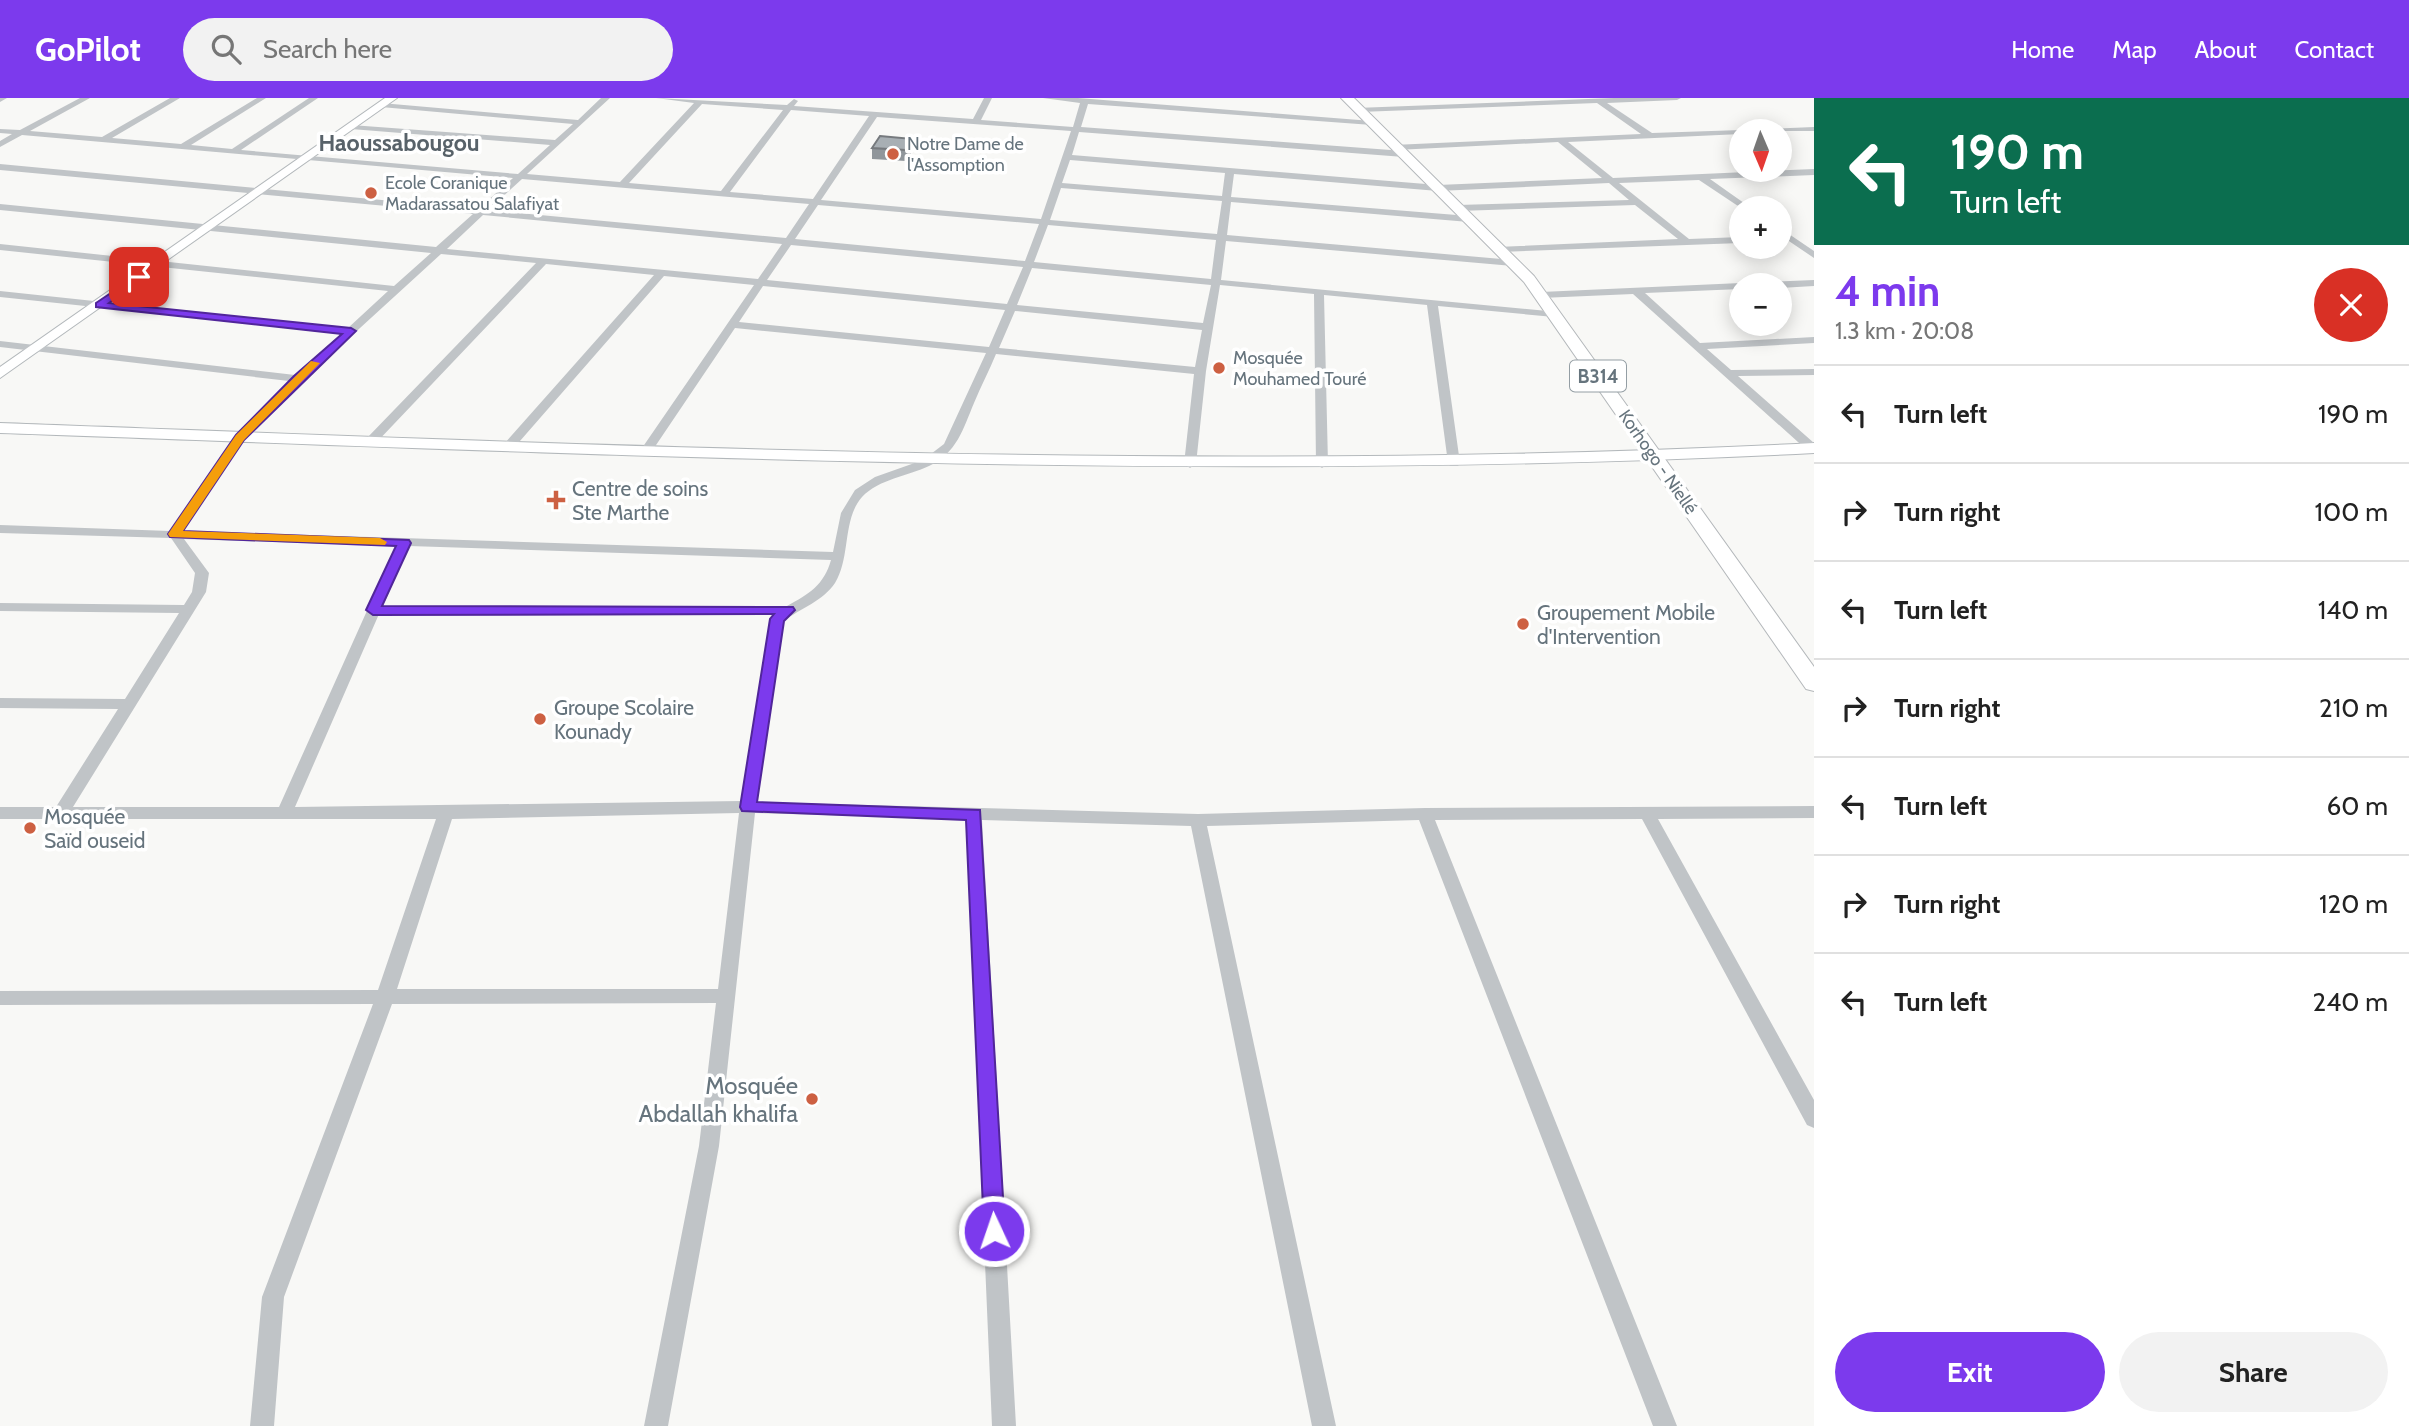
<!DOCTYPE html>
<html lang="en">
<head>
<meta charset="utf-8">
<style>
	body { margin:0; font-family:Cabin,sans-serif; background:#f2f2f2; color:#222; height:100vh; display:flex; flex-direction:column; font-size:26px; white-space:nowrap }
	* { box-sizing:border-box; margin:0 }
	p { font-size:23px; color:#767676 }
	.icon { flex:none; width:38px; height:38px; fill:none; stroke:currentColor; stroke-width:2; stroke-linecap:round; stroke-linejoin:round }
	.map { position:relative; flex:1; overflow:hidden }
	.panel { display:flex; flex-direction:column; background:#fff; width:595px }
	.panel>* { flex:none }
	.banner { background:#0b6e4f; color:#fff; overflow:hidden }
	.needle { width:46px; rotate:178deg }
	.controls { position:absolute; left:1729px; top:21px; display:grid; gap:14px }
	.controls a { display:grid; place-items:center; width:63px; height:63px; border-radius:50%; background:#fff; box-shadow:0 4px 18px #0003; font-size:35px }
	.pin { position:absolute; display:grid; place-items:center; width:60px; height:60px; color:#fff; margin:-30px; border-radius:14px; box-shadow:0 4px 10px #0006 }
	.me { position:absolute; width:77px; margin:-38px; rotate:357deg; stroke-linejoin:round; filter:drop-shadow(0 0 5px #0008) }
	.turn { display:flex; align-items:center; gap:24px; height:147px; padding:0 21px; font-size:32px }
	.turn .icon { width:91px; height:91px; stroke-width:2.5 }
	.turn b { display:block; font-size:49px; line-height:60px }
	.round { display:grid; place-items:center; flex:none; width:74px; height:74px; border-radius:37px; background:#f2f2f2 }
	.summary { display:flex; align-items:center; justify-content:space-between; height:119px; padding:0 21px }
	h1 { font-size:42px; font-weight:700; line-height:52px; color:#7c3aed }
	.button { display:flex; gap:14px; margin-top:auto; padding:14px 21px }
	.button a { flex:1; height:80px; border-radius:42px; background:#7c3aed; color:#fff; font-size:28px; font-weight:700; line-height:80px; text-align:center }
	.button a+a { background:#f2f2f2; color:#222 }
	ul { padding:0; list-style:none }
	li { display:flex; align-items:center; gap:21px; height:98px; padding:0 21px; border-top:2px solid #e0e0e0 }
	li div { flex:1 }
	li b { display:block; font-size:26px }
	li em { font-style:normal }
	header { display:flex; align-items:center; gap:42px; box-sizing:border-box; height:98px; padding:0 35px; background:#7c3aed; color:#fff }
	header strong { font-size:33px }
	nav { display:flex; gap:38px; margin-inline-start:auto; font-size:24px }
	.search { width:490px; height:63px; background:#f2f2f2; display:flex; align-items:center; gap:18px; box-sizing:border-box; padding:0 24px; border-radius:38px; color:#767676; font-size:26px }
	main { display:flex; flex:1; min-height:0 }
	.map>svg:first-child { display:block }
</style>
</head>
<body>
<header>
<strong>GoPilot</strong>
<div class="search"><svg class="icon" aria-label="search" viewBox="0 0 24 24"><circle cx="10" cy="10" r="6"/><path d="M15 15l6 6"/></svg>Search here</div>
<nav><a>Home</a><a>Map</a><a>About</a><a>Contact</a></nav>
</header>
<main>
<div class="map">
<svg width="1814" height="1328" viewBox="0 0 1814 1328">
	<rect width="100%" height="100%" fill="#f8f8f6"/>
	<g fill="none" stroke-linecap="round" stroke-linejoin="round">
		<!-- secondary casing -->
		<g stroke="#b3b8bb" stroke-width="2">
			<path id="secondary" d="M385,0H397L0,280V269Z
				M0,325C605,347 1209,376 1814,345V355C1209,386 605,356 0,335Z"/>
		</g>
		<!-- primary casing -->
		<g stroke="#b4b8bb" stroke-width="2">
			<path id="primary" d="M1341,0H1354L1534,178L1814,569V593L1806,591L1524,184Z"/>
		</g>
		<!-- street -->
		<path fill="#c0c4c7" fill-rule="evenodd" d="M0,0H7L0,4Z
			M80,0H90L30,33L102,39L170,0H180L112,40L181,46L257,0H266L191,47L232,51L309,0H318L241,52L518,76L550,47L351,31L347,29L351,27L555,42L573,26L381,9L377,7L381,5L578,22L601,0H610L527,76L620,84L694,5L656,0L787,7L794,1L798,3L794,8L973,21L984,0H992L981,22L1073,29L1080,5L1043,0H1078L1372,23L1376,25L1372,27L1088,6L1081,29L1404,53L1408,56L1404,59L1079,34L1072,57L1438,87L1602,80L1558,44L1396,52L1392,49L1393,47L1641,36L1597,5L1359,14L1356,10L1614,0H1681L1677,2L1607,5L1652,35L1741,32L1745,33H1741V36L1568,44L1613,80L1814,71V77L1710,81L1751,110H1741L1699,82L1619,85L1689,141L1741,139V145L1500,154L1495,151L1497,149L1678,141L1635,107L1458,113L1453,110L1458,107L1629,102L1609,85L1438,93L1234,76L1231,99L1469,118L1474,121L1469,124L1231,104L1227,137L1513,162L1518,165L1513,168L1226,143L1221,182L1558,214L1559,216L1554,219L1438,208L1460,365L1458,368H1450L1448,365L1427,207L1324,197L1328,366L1322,370L1316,366L1314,196L1220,187L1206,273L1196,366L1190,370L1184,366L1194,276L996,256C989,273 981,288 974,305C963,331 957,355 929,368C908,378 879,381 862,399C842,422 851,459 835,485C823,503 801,510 784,523L757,704L1198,716L1425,710L1814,708V720L1658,721L1814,1002V1030L1807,1027L1642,721L1435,722L1677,1328H1653L1419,722L1207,728L1336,1328H1312L1191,728L982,722L1016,1328H992L966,721L755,715L719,1048L668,1328H644L699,1048L716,905L392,906L284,1199L274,1328H250L262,1199L373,906L0,907V893L378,892L436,721H0V709H56L118,611L0,610V600L125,601L179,515L0,513V505L184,507L192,494L195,475L171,440L0,435V427L170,433L236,336L289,283L0,249V243L295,277L342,235L0,199V193L348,230L388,193L0,152V146L394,188L431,155L0,112V106L436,149L473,116L0,72V66L478,111L513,80L22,37L0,49V43L12,36L0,35V31L20,32ZM702,6L783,12L721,93L629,85ZM791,12L869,18L813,101L730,94ZM877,19L1071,33L1041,121L821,102ZM1070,62L1225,75L1222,98L1062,85ZM522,81L809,106L786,140L488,112ZM1061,90L1222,103L1217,136L1050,122ZM818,107L1039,126L1025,163L795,141ZM483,117L782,146L758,181L447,151ZM1048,127L1216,142L1211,181L1034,164ZM791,147L1023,169L1007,206L767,182ZM441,156L536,165L366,341V347H374L546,166L654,177L505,345L503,348L509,352L513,351L664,178L754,187L640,353L646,357L650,356L735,230L986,255L944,346L923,362L875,379L855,392L841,415L833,454L183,433L244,341L302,283ZM1032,170L1211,187L1203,225L1017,207ZM763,188L1005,212L989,249L739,224ZM1015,213L1202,232L1195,269L999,250ZM184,441L396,448L279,709H73L206,494L209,475ZM409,448L831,462C824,487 809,496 787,508H383ZM379,516H774L770,521L741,703L295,709ZM739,715L718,891H397L452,721Z
			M1814,29V33H1762L1766,31Z
			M1780,130L1814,153V160L1780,137Z
			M1814,182V188L1780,190V187H1764L1769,184Z
			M1741,185L1746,187H1741V191L1645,195L1700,245L1814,239V245L1707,251L1731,272L1814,271V277L1738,278L1814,345V353H1808L1633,196L1541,200L1536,197L1541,194Z"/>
		<!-- secondary -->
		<use href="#secondary" fill="#fff" fill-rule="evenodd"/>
		<!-- primary -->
		<use href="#primary" fill="#fff" fill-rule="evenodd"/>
	</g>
	<!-- wall -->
	<path fill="#90969b" d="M872,50L913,52L906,63L872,61Z"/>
	<!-- shaded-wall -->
	<path fill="#767a7e" d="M913,41V52L906,63V52Z"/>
	<!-- building -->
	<path fill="#a8afb4" stroke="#767a7e" stroke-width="2" d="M880,38L913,41L906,52L872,50Z"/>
	<!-- route -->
	<path fill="#7c3aed" stroke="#51269a" stroke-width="2" d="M139,176L143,181L109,205L351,230L356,233L244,342L183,433L409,442L411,445L382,508L793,509L795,512L784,523L757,704L980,712L1005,1133L1002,1141L994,1143L987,1141L984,1133L966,722L742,713L740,709L770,521L774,516L373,517L366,512L396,448L170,439L168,436L236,337L294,278L342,236L96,209V205Z"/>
	<!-- slow -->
	<path fill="#f59e0b" d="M311,263L320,265L244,342L183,433L380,440L387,444L385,447L170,439L168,436L236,337Z"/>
	<!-- markers -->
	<g fill="#cd6042" stroke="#fff" stroke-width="2.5">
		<circle cx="893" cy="56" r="7"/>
		<circle cx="371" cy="95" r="7"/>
		<circle cx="1219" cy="270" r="7"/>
		<path d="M552.5 391.5h7v7h7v7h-7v7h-7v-7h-7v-7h7z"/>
		<circle cx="1523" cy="526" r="7"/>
		<circle cx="540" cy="621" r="7"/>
		<circle cx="30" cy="730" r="7"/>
		<circle cx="812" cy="1001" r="7"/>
	</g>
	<g text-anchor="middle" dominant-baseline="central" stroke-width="7" stroke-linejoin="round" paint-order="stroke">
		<!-- far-poi labels -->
		<g font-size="18" fill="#66747d" stroke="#fff" text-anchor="start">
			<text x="907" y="46">Notre Dame de<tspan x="907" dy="21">l'Assomption</tspan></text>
			<text x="385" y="85">Ecole Coranique<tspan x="385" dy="21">Madarassatou Salafiyat</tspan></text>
			<text x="1233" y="260">Mosquée<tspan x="1233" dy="21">Mouhamed Touré</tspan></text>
		</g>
		<!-- far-street labels -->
		<g font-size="18" fill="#66747d" stroke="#fff">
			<text transform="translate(1658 364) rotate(55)">Korhogo - Niellé</text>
		</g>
		<!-- shield labels -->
		<rect fill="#fff" stroke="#949ea4" stroke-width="2" x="1570" y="262.5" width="56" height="31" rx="5"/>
		<g font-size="19" font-weight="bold" fill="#66747d">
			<text x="1598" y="278">B314</text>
		</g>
		<!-- poi labels -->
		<g font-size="21" fill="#66747d" stroke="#fff" text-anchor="start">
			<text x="572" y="390">Centre de soins<tspan x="572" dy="24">Ste Marthe</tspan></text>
			<text x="1537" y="514">Groupement Mobile<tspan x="1537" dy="24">d'Intervention</tspan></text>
			<text x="554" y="609">Groupe Scolaire<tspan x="554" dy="24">Kounady</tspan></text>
			<text x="44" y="718">Mosquée<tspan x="44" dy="24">Saïd ouseid</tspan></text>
		</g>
		<!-- far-district labels -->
		<g font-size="23" font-weight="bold" fill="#586269" stroke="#fff">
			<text x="399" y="45">Haoussabougou</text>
		</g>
		<!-- near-poi labels -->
		<g font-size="24" fill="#66747d" stroke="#fff" text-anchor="end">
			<text x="798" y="987">Mosquée<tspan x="798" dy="28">Abdallah khalifa</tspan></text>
		</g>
	</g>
</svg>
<div class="controls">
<a><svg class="needle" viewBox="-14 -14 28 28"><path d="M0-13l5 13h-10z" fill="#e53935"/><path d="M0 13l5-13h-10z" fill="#767676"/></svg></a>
<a>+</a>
<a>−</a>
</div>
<div class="pin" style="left:139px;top:179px;background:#d93025"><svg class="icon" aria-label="arrive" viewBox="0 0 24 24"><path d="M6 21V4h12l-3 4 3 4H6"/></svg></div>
<svg class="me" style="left:994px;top:1133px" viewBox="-20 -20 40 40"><circle r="17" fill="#7c3aed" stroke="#fff" stroke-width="3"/><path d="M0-11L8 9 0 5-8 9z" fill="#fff"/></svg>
</div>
<section class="panel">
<div class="banner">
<div class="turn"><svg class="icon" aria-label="left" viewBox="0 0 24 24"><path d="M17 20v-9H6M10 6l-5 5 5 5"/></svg><div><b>190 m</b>Turn left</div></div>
</div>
<div class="summary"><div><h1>4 min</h1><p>1.3 km · 20:08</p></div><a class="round" style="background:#d93025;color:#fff"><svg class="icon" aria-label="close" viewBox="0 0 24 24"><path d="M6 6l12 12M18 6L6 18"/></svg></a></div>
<ul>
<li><svg class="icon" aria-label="left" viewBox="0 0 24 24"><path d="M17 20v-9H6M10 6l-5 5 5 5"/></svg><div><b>Turn left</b></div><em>190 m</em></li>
<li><svg class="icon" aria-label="right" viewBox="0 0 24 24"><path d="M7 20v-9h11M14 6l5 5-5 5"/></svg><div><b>Turn right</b></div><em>100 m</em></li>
<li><svg class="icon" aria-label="left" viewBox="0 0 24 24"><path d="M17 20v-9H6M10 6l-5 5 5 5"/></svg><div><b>Turn left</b></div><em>140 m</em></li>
<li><svg class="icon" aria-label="right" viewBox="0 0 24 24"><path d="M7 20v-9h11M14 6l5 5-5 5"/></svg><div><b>Turn right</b></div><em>210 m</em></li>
<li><svg class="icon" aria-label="left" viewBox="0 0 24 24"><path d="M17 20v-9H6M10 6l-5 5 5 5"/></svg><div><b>Turn left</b></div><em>60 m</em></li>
<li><svg class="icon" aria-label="right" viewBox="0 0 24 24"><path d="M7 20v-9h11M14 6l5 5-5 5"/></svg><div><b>Turn right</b></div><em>120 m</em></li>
<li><svg class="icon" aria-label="left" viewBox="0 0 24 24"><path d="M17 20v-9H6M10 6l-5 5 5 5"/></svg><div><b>Turn left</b></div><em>240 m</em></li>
</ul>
<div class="button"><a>Exit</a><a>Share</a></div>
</section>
</main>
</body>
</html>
